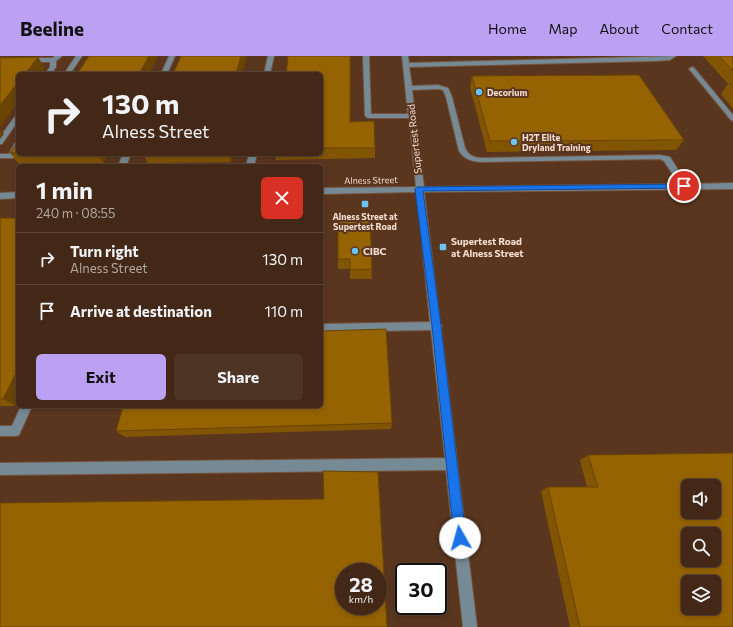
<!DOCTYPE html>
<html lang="en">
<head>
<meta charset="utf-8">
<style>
	body { margin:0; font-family:Commissioner,sans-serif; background:#4e3424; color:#f1f3f6; height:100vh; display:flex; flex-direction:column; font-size:15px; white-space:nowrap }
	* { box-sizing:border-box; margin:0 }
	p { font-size:13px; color:#afa6a1 }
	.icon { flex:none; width:22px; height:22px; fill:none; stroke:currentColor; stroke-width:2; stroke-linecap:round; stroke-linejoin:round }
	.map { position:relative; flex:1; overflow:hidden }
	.panel { position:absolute; left:16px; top:108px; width:307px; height:244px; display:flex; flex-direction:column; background:#442817; border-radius:6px; box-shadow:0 2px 6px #0003,0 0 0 1px #5c4436 }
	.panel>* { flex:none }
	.banner { position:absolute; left:16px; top:16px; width:307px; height:84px; border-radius:6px; box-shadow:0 2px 6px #0003,0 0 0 1px #5c4436; background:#442817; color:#f1f3f6; overflow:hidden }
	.buttons { position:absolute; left:681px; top:423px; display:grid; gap:8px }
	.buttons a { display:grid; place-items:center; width:40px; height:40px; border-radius:6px; background:#442817; box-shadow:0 2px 6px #0003,0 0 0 1px #5c4436; font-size:20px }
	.speed { position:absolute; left:335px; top:507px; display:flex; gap:8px; font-size:20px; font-weight:700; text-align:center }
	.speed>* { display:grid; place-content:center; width:52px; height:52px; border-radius:50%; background:#442817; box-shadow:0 2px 6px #0003,0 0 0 1px #5c4436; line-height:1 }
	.speed small { font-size:10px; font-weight:400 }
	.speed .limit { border:2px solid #111; border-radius:6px; background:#fff; color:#111 }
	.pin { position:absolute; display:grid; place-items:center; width:34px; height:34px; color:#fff; margin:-17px; border:2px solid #fff; border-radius:50%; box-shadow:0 1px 4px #0007 }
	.me { position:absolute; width:44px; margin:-22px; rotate:353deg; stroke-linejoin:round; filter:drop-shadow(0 0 3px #0008) }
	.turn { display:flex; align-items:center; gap:14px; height:84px; padding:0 20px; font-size:18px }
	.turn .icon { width:52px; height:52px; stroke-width:2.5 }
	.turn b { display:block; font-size:28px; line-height:34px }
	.round { display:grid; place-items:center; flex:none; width:42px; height:42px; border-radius:6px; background:#4e3424 }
	.summary { display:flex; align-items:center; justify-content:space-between; height:68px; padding:0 20px }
	h1 { font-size:24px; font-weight:700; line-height:30px }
	.primary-button { display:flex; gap:8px; margin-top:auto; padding:8px 20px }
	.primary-button a { flex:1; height:46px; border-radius:6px; background:#bca0f2; color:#111; font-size:16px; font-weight:700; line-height:46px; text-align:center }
	.primary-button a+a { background:#4e3424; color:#f1f3f6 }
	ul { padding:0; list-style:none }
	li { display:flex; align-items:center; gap:12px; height:52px; padding:0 20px; border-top:1px solid #5c4436 }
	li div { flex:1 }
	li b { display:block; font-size:15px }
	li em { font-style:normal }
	header { display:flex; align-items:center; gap:24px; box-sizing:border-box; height:56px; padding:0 20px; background:#bca0f2; color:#111 }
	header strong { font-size:19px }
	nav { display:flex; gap:22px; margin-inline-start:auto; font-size:14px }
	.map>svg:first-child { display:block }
</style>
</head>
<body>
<header>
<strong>Beeline</strong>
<nav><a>Home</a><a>Map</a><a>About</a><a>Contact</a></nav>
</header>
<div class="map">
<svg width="733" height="571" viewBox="0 0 733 571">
	<rect width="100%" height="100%" fill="#5a361f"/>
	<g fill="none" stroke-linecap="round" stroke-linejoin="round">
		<!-- minor casing -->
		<g stroke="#76543f" stroke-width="2">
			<path id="minor" d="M55,0H62L56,5V11L51,18H45L50,11V6H0V2H52Z
				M76,0H82L70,18H64Z
				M169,0H175L167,18H161Z
				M268,0H274L270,18H264Z
				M363,0H369L371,58H408L402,0H408L409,7L676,0L670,4L655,5L409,11L412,30L438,29L448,32L452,41L465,92C468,99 473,101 480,102L660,99L670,101L687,128L733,127V133L424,136L440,267L442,270L441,272L477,571H463L446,414L0,419V407L445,402L431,274L321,276V268L430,266L417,136L321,138V132L416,131L409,62H368L365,60ZM438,33L443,34L446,41L459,95C464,103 471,105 480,106L660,103L664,105L679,128L424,131L412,34Z
				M692,11L694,12L733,59V65L731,64L690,14L689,13Z
				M18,58V65L2,88H0V81L16,59Z
				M15,87H18V95L14,102H0V98H9Z
				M123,98H131L126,110H118Z
				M249,98H257L254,110H246Z
				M18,136V142L0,143V137Z
				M21,350H32L19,379L15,380H0V370H12Z"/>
		</g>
		<!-- minor -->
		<use href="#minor" fill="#768a95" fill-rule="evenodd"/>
	</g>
	<!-- wall -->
	<path fill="#815502" d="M288,0H351L350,66L375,92V102L276,104L274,98H321V18Z
		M703,0H733V53L721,38L728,28Z
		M472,20L684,84L676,94L487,96L470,31Z
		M18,86V98H108L103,107L19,108L10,97Z
		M143,98H233L231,106L148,107Z
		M0,162H18V346L16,350H0Z
		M370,163L372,223H350V213H338V203Z
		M392,367L391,373L125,381L116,375Z
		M588,399L733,571H570L541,435L548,431H587L580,404Z"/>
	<!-- shaded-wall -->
	<path fill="#694501" d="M149,0H158L149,18H139Z
		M241,0H247L242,18H236Z
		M350,0H351L350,76Z
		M38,1L45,12L40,18H25Z
		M18,27V47L0,71V49Z
		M0,72L4,78L0,83Z
		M98,98H108L103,107Z
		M228,98H233L231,106Z
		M18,313V346L16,350L3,343Z"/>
	<!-- building -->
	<path fill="#966302" stroke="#694501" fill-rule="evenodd" d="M89,0H149L139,18H77Z
		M181,0H241L236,18H173Z
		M288,0H350V66L374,65L375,92H321V18H286Z
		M719,0H733V15Z
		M38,1L25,18H18V27L0,49V2Z
		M639,19L684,84L490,85L472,20Z
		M729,28H733V32Z
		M18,86V97H10Z
		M0,162H18V313L3,343H0Z
		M342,163H370L372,213L350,214V203H338V166Z
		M386,273L392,367L116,375L123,350H321V275Z
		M733,397V571H580L548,431H598L588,399ZM688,430H714V456H688ZM688,478H714V504H688ZM688,526H714V552H688Z
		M323,415L378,416L387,571H0V447L324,443ZM344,516H378V550H344Z"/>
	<!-- route -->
	<path fill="#1a73e8" stroke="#114b97" d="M684,128L687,130L686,132L423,135L441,270L466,482L464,486L460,488L456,486L454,482L432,270L415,133L417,131Z"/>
	<!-- markers -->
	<g fill="#6ac3f2" stroke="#5a361f" stroke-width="1.5">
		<circle cx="479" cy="36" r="4"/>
		<circle cx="514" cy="86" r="4"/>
		<rect x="361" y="144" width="8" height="8" rx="2"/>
		<rect x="439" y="187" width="8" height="8" rx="2"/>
		<circle cx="355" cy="195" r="4"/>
	</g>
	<g text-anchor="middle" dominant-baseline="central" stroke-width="4" stroke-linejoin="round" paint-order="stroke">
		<!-- far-poi labels -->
		<g font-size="9" font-weight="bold" fill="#f4ddcf" stroke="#5a361f" text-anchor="start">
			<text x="487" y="36">Decorium</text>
			<text x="522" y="81">H2T Elite<tspan x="522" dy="10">Dryland Training</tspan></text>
			<text x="365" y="160" text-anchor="middle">Alness Street at<tspan x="365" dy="10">Supertest Road</tspan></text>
		</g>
		<!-- far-street labels -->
		<g font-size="9" fill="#f4ddcf" stroke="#5a361f">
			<text transform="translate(371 124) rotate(-1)">Alness Street</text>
		</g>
		<!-- street labels -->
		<g font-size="10" fill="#f4ddcf" stroke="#5a361f">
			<text transform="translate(414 83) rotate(-96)">Supertest Road</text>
		</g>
		<!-- poi labels -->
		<g font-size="10" font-weight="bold" fill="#f4ddcf" stroke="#5a361f" text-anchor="start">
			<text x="451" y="185">Supertest Road<tspan x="451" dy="12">at Alness Street</tspan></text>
			<text x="363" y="195">CIBC</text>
		</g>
	</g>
</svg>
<div class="buttons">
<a><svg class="icon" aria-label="sound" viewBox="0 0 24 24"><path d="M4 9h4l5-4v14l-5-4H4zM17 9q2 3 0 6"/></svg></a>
<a><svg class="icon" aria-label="search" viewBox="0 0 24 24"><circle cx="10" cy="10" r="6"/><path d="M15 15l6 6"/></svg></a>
<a><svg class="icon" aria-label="layers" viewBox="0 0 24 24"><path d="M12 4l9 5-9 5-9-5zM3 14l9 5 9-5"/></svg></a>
</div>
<div class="speed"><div>28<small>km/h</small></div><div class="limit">30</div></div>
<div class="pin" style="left:684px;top:130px;background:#d93025"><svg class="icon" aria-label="arrive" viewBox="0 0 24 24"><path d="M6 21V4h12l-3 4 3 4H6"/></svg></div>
<svg class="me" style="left:460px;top:482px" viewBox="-20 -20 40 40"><circle r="19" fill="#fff"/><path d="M0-13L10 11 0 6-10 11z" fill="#1a73e8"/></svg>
<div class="banner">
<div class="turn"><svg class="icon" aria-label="right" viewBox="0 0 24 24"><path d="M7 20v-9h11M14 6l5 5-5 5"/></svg><div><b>130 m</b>Alness Street</div></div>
</div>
<section class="panel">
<div class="summary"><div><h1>1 min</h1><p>240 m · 08:55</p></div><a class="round" style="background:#d93025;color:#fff"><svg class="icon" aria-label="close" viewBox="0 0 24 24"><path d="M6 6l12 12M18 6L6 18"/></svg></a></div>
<ul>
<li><svg class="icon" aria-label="right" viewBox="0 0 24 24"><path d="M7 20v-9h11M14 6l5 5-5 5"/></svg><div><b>Turn right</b><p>Alness Street</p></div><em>130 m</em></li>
<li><svg class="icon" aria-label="arrive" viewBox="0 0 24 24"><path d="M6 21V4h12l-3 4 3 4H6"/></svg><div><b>Arrive at destination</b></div><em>110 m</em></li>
</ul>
<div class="primary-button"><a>Exit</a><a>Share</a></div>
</section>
</div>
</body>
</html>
